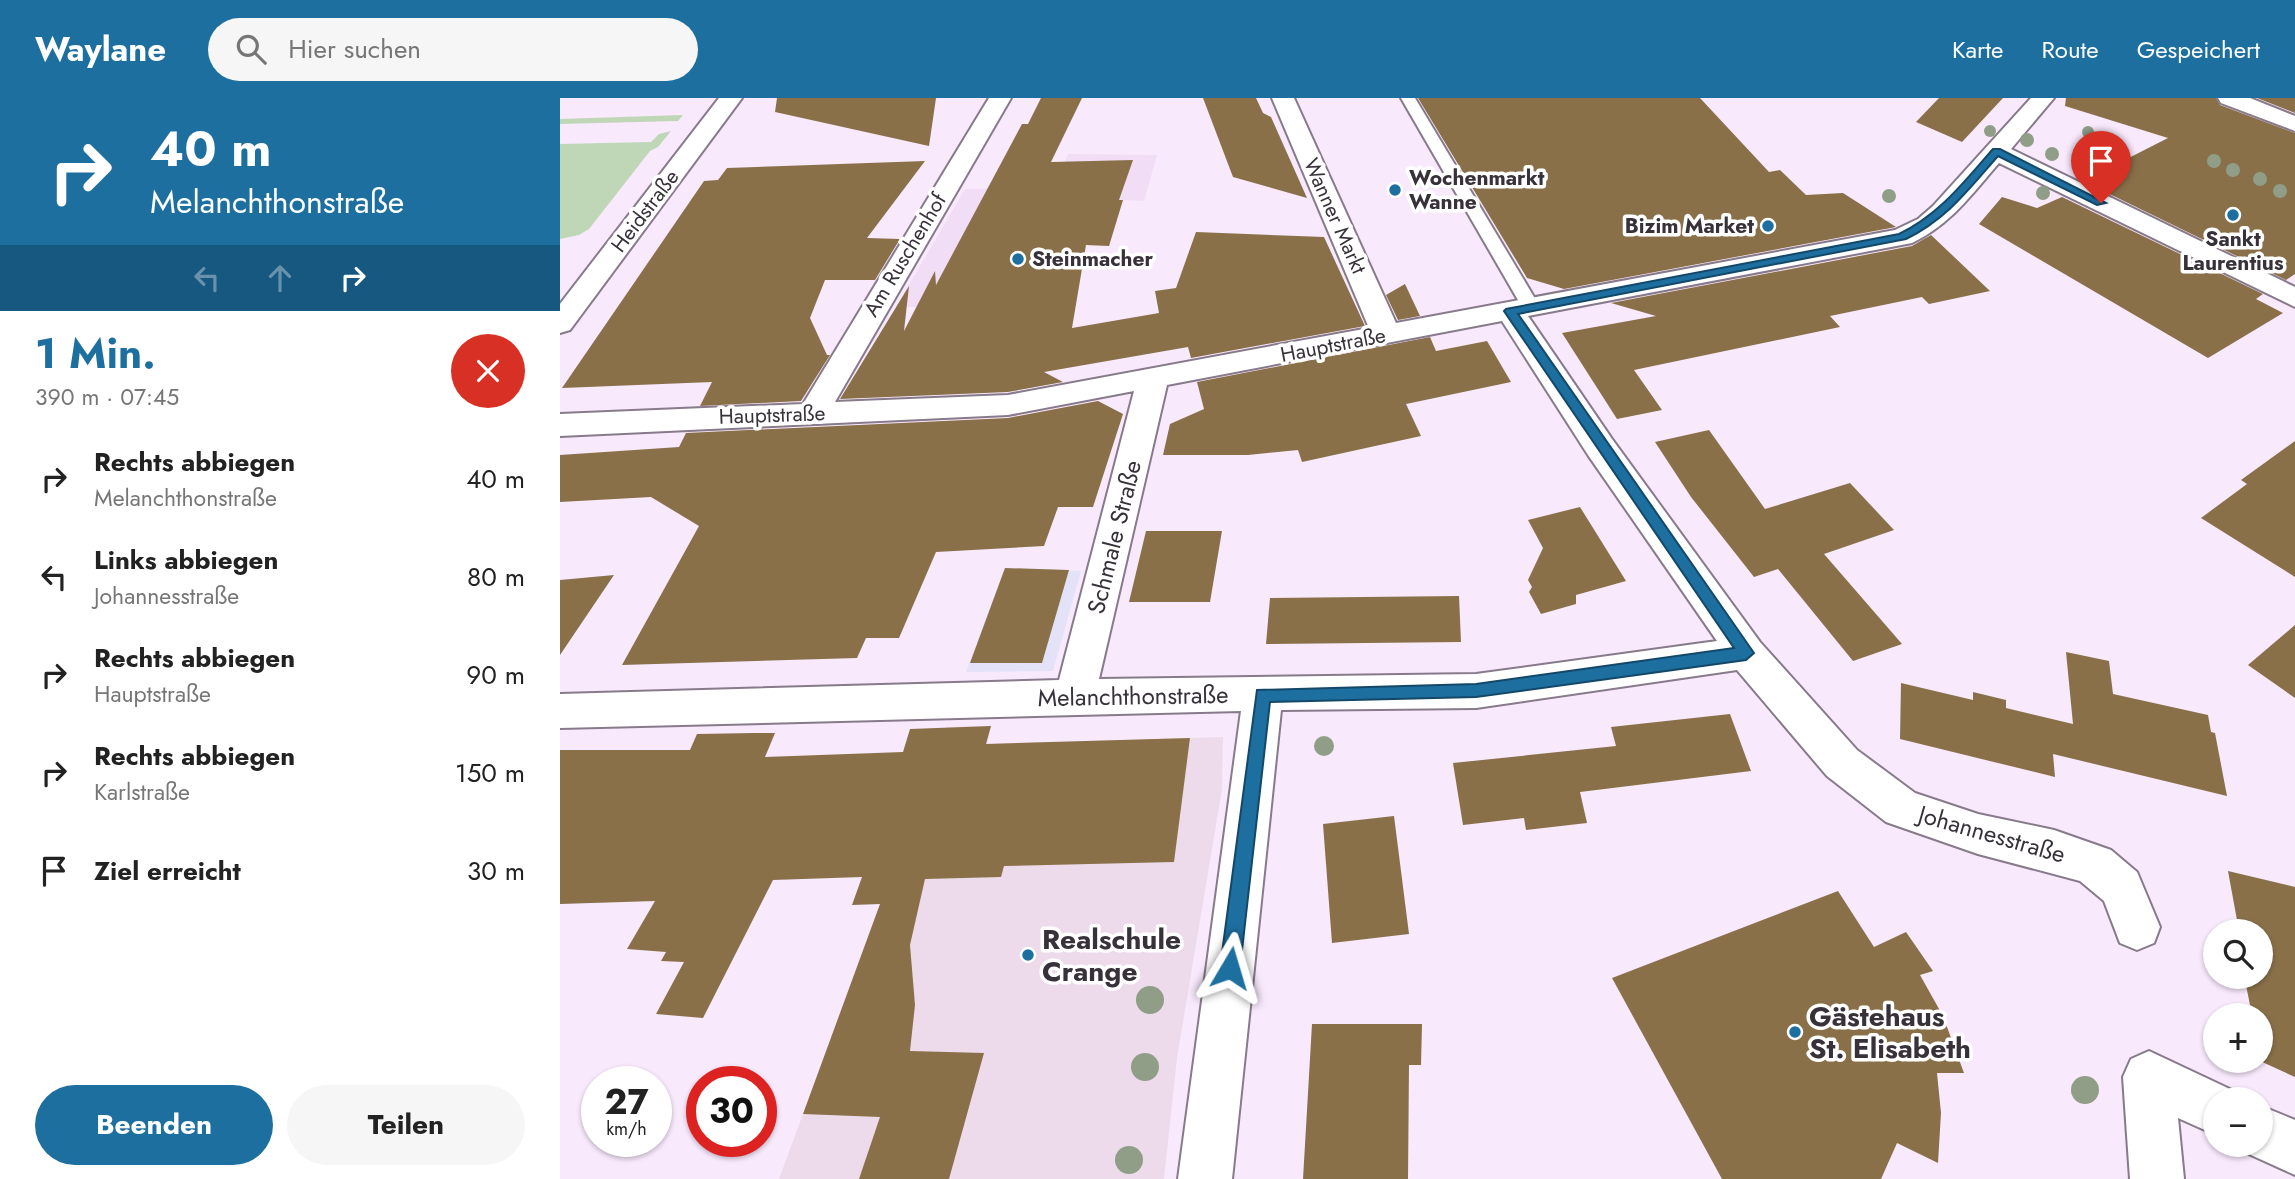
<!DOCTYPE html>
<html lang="de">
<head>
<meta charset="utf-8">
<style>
	body { margin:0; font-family:Jost,sans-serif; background:#f6f6f6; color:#222; height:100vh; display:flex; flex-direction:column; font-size:26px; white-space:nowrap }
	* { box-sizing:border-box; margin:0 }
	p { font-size:23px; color:#767676 }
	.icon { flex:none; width:38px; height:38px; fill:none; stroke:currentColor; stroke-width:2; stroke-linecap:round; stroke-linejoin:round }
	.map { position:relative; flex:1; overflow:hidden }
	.side { display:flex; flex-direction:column; background:#fff; width:560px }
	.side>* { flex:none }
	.top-card { background:#1d6fa0; color:#fff; overflow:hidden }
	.buttons { position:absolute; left:1643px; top:821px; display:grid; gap:14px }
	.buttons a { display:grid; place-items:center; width:70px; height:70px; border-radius:50%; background:#fff; box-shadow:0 2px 5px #0004; font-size:35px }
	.speed { position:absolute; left:21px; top:968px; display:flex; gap:14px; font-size:35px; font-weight:700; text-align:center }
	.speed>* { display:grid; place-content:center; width:91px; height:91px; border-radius:50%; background:#fff; box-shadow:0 2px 5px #0004; line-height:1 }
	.speed small { font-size:18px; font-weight:400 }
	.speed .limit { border:10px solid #d22; background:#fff; color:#111 }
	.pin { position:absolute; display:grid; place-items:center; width:60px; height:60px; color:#fff; margin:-72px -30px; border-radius:50% 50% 50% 0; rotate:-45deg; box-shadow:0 0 7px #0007 }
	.pin .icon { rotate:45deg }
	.me { position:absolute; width:77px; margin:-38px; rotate:7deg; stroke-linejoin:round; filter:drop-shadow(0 0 5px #0008) }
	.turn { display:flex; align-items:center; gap:24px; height:147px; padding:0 35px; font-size:32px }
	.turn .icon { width:91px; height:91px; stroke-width:2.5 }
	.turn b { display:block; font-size:49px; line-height:60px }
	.lanes { display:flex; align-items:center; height:66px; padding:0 35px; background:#0003; justify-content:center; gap:35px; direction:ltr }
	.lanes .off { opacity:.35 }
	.round { display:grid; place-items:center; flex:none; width:74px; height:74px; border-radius:37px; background:#f6f6f6 }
	.overview { display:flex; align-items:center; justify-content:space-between; height:119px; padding:0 35px }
	h1 { font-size:42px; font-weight:700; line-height:52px; color:#1d6fa0 }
	.primary-button { display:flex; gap:14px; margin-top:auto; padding:14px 35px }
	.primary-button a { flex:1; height:80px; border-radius:42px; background:#1d6fa0; color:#fff; font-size:28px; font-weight:700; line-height:80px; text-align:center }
	.primary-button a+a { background:#f6f6f6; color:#222 }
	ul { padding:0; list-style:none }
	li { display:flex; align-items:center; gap:21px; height:98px; padding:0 35px }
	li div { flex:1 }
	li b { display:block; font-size:26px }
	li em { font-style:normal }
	header { display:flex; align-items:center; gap:42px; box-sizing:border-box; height:98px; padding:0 35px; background:#1d6fa0; color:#fff }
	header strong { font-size:33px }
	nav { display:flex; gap:38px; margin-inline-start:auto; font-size:24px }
	.search { width:490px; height:63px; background:#f6f6f6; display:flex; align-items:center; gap:18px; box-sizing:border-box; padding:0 24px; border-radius:38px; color:#767676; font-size:26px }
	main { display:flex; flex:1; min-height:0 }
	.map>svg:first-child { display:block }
</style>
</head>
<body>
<header>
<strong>Waylane</strong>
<div class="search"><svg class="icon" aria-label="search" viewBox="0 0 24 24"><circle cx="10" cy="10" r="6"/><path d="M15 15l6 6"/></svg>Hier suchen</div>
<nav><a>Karte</a><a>Route</a><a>Gespeichert</a></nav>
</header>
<main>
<section class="side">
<div class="top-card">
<div class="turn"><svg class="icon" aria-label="right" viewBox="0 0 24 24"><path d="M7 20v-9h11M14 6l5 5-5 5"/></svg><div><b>40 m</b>Melanchthonstraße</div></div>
<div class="lanes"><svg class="icon off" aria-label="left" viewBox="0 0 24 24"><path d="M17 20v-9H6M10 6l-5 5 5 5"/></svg><svg class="icon off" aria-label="ahead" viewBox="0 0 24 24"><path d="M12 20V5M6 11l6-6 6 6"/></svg><svg class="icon" aria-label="right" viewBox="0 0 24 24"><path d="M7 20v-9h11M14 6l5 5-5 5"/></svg></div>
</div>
<div class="overview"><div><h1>1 Min.</h1><p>390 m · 07:45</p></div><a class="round" style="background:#d93025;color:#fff"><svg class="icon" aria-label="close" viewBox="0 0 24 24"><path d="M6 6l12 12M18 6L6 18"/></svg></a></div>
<ul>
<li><svg class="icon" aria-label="right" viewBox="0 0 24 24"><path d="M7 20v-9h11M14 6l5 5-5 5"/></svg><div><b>Rechts abbiegen</b><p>Melanchthonstraße</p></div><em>40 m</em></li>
<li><svg class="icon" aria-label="left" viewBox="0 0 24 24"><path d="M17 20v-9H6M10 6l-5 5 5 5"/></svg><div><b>Links abbiegen</b><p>Johannesstraße</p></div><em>80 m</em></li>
<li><svg class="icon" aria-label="right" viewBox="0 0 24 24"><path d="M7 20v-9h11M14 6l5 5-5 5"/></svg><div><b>Rechts abbiegen</b><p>Hauptstraße</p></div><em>90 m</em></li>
<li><svg class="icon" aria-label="right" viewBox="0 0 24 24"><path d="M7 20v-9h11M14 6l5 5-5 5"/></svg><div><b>Rechts abbiegen</b><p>Karlstraße</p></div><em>150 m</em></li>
<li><svg class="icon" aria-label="arrive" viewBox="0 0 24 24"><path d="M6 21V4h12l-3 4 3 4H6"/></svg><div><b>Ziel erreicht</b></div><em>30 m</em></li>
</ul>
<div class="primary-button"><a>Beenden</a><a>Teilen</a></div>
</section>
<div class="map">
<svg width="1735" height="1081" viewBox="0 0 1735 1081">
	<rect width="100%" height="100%" fill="#f8e9fc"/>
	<!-- built -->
	<path fill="#f1ddf6" d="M508,56L597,57L584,103L563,102L549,148L498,146L366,209H336L405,91L494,90Z"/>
	<!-- industrial -->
	<path fill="#e4e2f8" d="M445,470L521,473L493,573L406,574Z"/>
	<!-- education -->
	<path fill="#eddbeb" d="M431,628L427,646L663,639L662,691L617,960L604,1081H219L386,629Z"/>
	<!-- green -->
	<path fill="#bfd7b6" d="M123,17L118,23L0,26V21Z
		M111,33L98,49L90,53L29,131L19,137L0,141V46L91,44L99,36Z"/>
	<!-- building -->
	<path fill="#897049" d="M217,0H376L369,48L215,14Z
		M481,0H522L491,64L573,62L559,102H563L549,148L526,147L512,230L599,215L595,193L616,190L636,134L764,139L805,228L631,260L628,249L484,274L503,284L448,294L280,301L349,188L344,233L375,173L376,187L462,26H468Z
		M643,0H696L703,15L711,19L747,100L673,79Z
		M858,0H1140L1209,74L1220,72L1246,97L1283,95L1336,129L1004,191L967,180Z
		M1379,0H1443L1402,44L1356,24Z
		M1506,0H1656L1660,7L1735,35V176L1726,182L1529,86L1557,73L1549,70L1608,40L1505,8Z
		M1697,0H1735V15Z
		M365,63L307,140L340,141L315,182H265L250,220L267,257H270L241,303L140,308L152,284L2,290L144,83L158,82L167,70Z
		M1442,99L1477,110L1502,99L1703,196L1696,201L1723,215L1648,260L1419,126Z
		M1371,137L1430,193L1369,206L1362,199L1270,218L1280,229L1074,272L1102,312L1057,321L1002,235L1096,218L1051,205L1352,148Z
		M845,186L860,218L838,222L826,197Z
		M870,239L876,253L927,243L951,284L846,306L861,338L742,364L738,352L688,357H603L610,326L644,311L637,284Z
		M538,303L563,316L533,409H498L484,448L376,454L339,540H306L297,560L62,567L139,428L91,399L0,404V357L119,349L126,335L448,320Z
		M1149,332L1205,411L1290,385L1334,432L1264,456L1342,546L1293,563L1218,471L1194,479L1131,399L1095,344Z
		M1735,343V479L1641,420L1687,386L1681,382Z
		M1020,409L1066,483L1016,497V506L981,516L969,494L972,489L968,482L983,450L968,422Z
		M586,433H662L650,504H569Z
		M445,470L509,472L482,565H410Z
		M54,477L0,557V482Z
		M899,498L901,544L706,546L710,500Z
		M1735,527V600L1688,567Z
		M1506,554L1549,563L1553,596L1648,617L1651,634L1655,635L1667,698L1493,656L1495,679L1340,641L1341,585L1413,602V594L1446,602V610L1513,626Z
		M1170,616L1191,673L1020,694L1027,725L966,732L964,720L903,727L893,665L1056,648L1051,629Z
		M431,628L426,646L630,640L614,764L444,768L441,779L365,781L350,847L355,907L350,953L424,955L389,1081H299L320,1019L243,1016L320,806L292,807L302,779L213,782L143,920L96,916L124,864L101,863L106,854L67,851L95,803L0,806V652H130L137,636L194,635H215L205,659L343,654L350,631Z
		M834,718L849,836L772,845L763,726Z
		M1668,773L1735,789V979L1700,963L1701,917H1692L1686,887L1689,888L1687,878H1701V833H1679Z
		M1278,793L1314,849L1346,834L1373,873L1360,877L1383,918L1404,975H1377L1381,1015L1378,1065L1337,1045L1321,1081H1162L1052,880Z
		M752,926H862L861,967H849L848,1081H743Z"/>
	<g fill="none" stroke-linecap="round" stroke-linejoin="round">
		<!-- service casing -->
		<g stroke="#877a8a" stroke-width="4">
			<path id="service" d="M841,0H855L980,209L978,213L971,215L962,209Z"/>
		</g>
		<!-- minor casing -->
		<g stroke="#877a8a" stroke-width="4">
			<path id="minor" d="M159,0H182L10,232L0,235V206Z
				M429,0H451L275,304L448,297L809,230L712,0H734L836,225L1335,132L1358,121L1373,108L1471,0H1494L1451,51L1735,189V209L1439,65C1411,97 1391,126 1352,145L968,218L1052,341L1200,544L1297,652L1355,695L1418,716L1494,732L1551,752L1577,774L1600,829L1594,845L1577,852L1560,845L1544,803L1520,783L1418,756L1326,724L1267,678L1177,572L916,610L721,612L672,1081H618L681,613L0,630V596L499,582L574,293L448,317L0,338V316L243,306ZM942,223L1028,357L1157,543L916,576L539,581L607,287Z
				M1658,0H1690L1735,18V33L1661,5Z
				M1589,953L1674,993L1678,1001H1656V1037L1618,1020L1624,1081H1570L1563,979L1571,961Z
				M1701,1008L1735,1022V1077L1682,1053L1680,1046H1701Z"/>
		</g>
		<!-- service -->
		<use href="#service" fill="#fff" fill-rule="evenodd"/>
		<!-- minor -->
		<use href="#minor" fill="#fff" fill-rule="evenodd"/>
	</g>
	<!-- trees -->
	<g fill="#909e88">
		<circle cx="1430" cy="33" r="6"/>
		<circle cx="1528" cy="34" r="6"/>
		<circle cx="1467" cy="42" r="7"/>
		<circle cx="1492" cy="56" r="7"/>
		<circle cx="1654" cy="63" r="7"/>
		<circle cx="1673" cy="72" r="7"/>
		<circle cx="1700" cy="81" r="7"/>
		<circle cx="1720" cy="93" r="7"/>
		<circle cx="1483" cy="95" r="7"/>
		<circle cx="1329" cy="98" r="7"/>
		<circle cx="764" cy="648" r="10"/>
		<circle cx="590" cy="902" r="14"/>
		<circle cx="585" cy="969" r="14"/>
		<circle cx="1525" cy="992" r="14"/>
		<circle cx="569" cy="1062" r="14"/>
	</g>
	<!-- route -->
	<path fill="#1d6fa0" stroke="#134868" stroke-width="2" d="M1433,51H1440L1546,105L1537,107L1438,58C1408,92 1387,121 1346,141L958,216L1194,555L1186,562L916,599L710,604L680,870L677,877L670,880L663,877L660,870L697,592L916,586L1174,550L944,213L946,211L1339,136C1379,117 1404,84 1433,51Z"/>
	<!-- markers -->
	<g fill="#1d6fa0" stroke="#fff" stroke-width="2.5">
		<circle cx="835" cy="92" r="7"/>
		<circle cx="1673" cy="117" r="7"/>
		<circle cx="1208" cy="128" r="7"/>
		<circle cx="458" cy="161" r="7"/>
		<circle cx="468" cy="857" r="7"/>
		<circle cx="1235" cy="934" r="7"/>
	</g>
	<g text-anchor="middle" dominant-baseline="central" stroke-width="7" stroke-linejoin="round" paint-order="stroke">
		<!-- far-poi labels -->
		<g font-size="21" font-weight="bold" fill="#373139" stroke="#fff" text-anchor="start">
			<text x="849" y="80">Wochenmarkt<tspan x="849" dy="24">Wanne</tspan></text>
			<text x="1194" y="128" text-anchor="end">Bizim Market</text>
			<text x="1673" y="141" text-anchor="middle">Sankt<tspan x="1673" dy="24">Laurentius</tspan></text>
			<text x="472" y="161">Steinmacher</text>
		</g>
		<!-- far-street labels -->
		<g font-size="21" fill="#373139" stroke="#fff">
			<text transform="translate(85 113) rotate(-53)">Heidstraße</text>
			<text transform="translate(775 118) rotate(66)">Wanner Markt</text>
			<text transform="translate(345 157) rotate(-59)">Am Ruschenhof</text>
			<text transform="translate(773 247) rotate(-11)">Hauptstraße</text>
			<text transform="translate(212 317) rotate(-2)">Hauptstraße</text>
		</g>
		<!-- street labels -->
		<g font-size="24" fill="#373139" stroke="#fff">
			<text transform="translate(554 439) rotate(-76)">Schmale Straße</text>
			<text transform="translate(573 598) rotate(-1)">Melanchthonstraße</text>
			<text transform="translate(1432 736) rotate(16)">Johannesstraße</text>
		</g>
		<!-- near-poi labels -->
		<g font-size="28" font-weight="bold" fill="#373139" stroke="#fff" text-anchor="start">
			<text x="482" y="841">Realschule<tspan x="482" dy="32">Crange</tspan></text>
			<text x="1249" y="918">Gästehaus<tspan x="1249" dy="32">St. Elisabeth</tspan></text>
		</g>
	</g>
</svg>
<div class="buttons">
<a><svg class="icon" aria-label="search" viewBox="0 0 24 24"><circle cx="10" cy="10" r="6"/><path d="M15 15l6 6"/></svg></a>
<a>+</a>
<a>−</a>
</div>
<div class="speed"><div>27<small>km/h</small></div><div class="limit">30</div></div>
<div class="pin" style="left:1541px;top:105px;background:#d93025"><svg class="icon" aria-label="arrive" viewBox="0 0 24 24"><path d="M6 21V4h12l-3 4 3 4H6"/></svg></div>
<svg class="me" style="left:670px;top:870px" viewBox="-20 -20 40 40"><path d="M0-17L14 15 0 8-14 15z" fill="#1d6fa0" stroke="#fff" stroke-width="4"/></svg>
</div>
</main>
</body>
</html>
